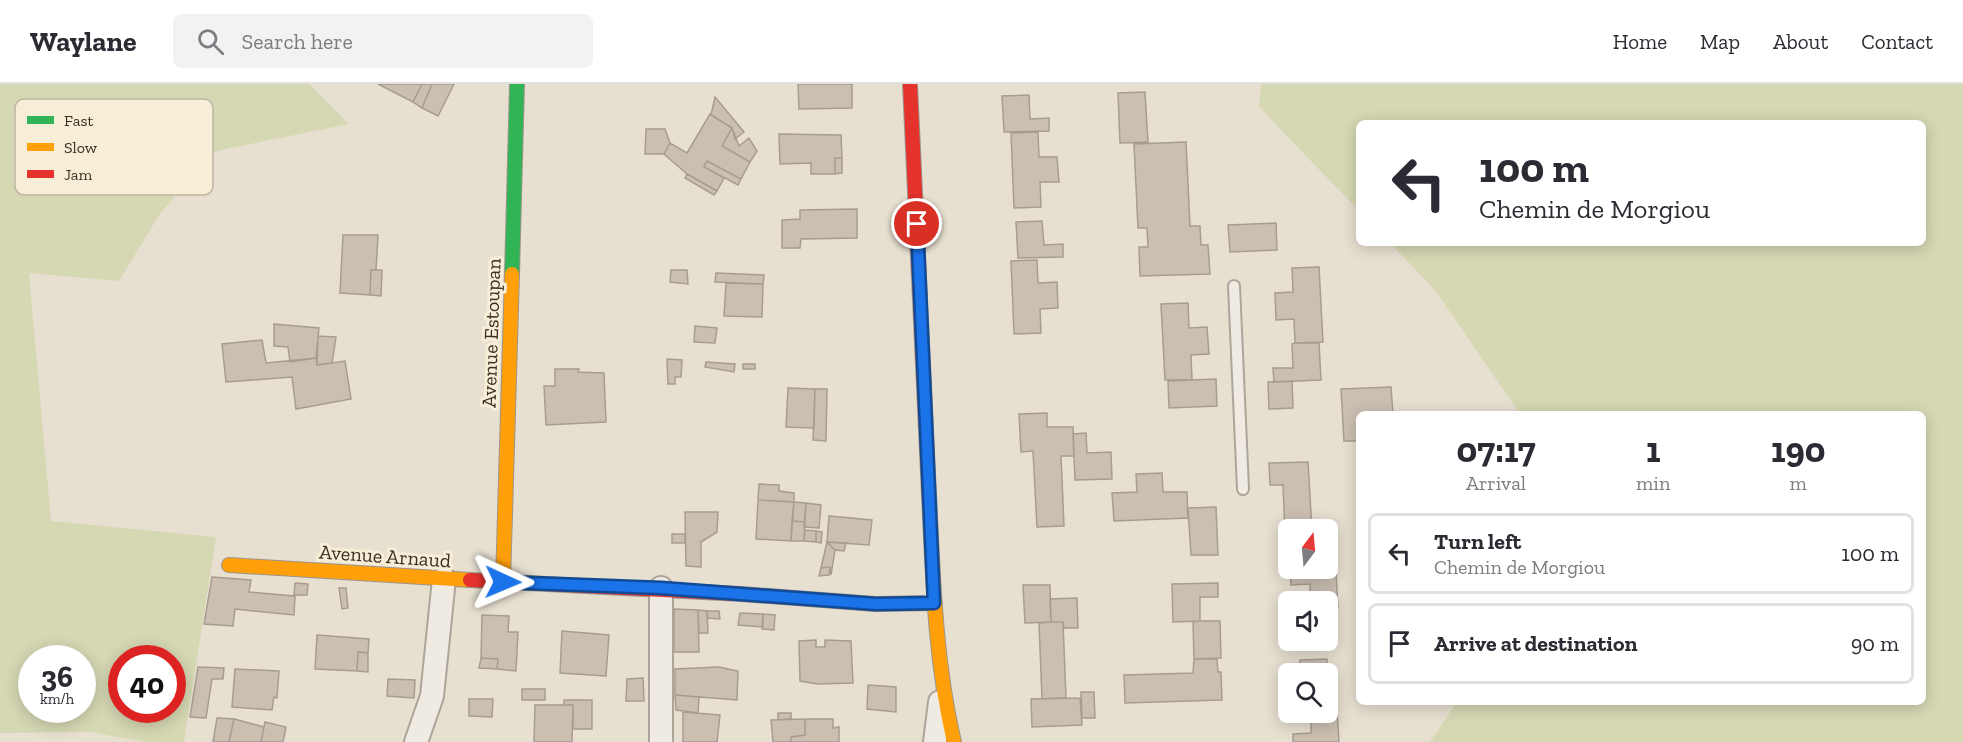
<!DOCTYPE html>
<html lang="en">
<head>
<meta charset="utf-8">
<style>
	body { margin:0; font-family:"Zilla Slab",serif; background:#f2f2f3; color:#2b2b33; height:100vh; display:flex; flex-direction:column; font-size:22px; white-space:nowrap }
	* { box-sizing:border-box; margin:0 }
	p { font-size:20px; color:#7c7c81 }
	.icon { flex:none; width:33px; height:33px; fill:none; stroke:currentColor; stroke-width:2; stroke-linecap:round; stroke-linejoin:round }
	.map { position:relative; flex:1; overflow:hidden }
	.sheet { position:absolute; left:1356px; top:327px; width:570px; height:294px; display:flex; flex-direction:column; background:#fff; border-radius:9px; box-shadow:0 3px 15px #0003 }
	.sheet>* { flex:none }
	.banner { position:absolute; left:1356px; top:36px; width:570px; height:126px; border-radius:9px; box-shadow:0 3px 15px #0003; background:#fff; color:#2b2b33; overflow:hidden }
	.needle { width:39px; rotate:16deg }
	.buttons { position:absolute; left:1278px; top:435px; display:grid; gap:12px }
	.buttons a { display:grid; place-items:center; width:60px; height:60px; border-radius:9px; background:#fff; box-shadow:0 3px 15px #0003; font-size:30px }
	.speed { position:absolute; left:18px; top:561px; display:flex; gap:12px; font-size:30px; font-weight:700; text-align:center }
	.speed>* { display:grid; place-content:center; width:78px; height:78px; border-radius:50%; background:#fff; box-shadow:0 3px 15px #0003; line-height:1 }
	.speed small { font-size:15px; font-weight:400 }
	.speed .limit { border:9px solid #d22; background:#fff; color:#111 }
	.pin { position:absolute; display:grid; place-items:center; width:51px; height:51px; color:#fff; margin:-26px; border:3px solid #fff; border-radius:50%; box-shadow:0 2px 6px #0007 }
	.me { position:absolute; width:66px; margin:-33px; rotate:91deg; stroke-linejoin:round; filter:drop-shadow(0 0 4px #0008) }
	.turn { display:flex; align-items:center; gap:21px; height:126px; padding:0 24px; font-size:27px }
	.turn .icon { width:78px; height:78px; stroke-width:2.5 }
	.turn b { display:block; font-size:42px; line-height:51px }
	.eta { display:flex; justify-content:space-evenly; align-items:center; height:102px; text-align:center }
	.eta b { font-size:36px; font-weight:700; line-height:42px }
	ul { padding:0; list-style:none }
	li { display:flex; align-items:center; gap:18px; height:81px; margin:0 12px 9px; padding:0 12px; border:3px solid #e1e1e2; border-radius:9px }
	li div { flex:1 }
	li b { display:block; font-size:22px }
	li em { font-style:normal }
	header { display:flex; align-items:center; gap:36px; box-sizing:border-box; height:84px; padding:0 30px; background:#fff; border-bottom:2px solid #e1e1e2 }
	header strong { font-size:28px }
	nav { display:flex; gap:33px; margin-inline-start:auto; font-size:21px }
	.search { width:420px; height:54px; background:#f2f2f3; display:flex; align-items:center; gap:15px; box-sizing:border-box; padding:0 21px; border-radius:9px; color:#7c7c81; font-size:22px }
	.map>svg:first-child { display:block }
</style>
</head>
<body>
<header>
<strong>Waylane</strong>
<div class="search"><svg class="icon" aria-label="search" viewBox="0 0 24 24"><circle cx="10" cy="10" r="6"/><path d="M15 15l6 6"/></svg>Search here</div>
<nav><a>Home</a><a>Map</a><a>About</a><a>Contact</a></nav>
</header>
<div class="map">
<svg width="1963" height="658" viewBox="0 0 1963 658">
	<rect width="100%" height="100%" fill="#e7e0d1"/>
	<!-- green -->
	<path fill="#d6d7b3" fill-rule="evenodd" d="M0,0H309L349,40L216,67L161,128L119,197L29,189L51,437L216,453L184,658H145L90,648L0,649ZM32,574H82V626H32ZM122,574H172V626H122Z
		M1261,0H1963V658H1430L1457,618H1923V330H1520L1435,206L1390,159H1923V39H1359V127L1259,23Z"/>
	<!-- building -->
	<path fill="#cbbfb2" stroke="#a89c90" stroke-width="1.5" d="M378,0H422L413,18Z
		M422,0H432L422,24L413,18Z
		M432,0H454L438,32L422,24Z
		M798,0H852V24L799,25Z
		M1145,8L1148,58L1120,59L1118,9Z
		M1029,11L1030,35L1049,34V47L1004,48L1002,12Z
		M715,13L744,48L735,55L732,44L711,31Z
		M710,30L732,44L722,62L750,78L741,95L707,77L704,83L724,94L717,107L687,90L664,70L670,59L687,69Z
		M732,44L739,62L749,54L757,67L750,78L722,62Z
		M646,45H665L670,59L664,70H645Z
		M1038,48L1039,73H1057L1059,98H1040L1041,123L1014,124L1011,49Z
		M779,50L841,51L842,74H835V90H811V79L780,80Z
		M1186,58L1190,142H1200L1201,161H1208L1210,190L1140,192L1139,163H1148L1147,144H1138L1134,60Z
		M835,74H842V89L835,90Z
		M707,77L741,95L738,101L704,83Z
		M687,90L717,107L714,111L685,94Z
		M857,125V154L801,155L800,164H782V136L800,135V126Z
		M1042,137L1044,161L1063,160V173L1018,174L1016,138Z
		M1276,139L1277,166L1230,168L1228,141Z
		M343,151H378L376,186H371L370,211L340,209Z
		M1037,176L1038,199L1057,198L1058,224L1040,225L1041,249L1014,250L1011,177Z
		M1319,183L1323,258L1295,259L1294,235L1276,236L1275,209L1293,208L1292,184Z
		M371,186H382L381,212L370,211Z
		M671,186H687L688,200L670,198Z
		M716,189L764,191L763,200L715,198Z
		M726,199L763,200L762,233L724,232Z
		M1188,219L1189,244L1207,243L1209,270L1191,271L1192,296H1165L1161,220Z
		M274,240L319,244L316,274L290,278L288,263L274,262Z
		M695,242L717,244L715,259L694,258Z
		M318,252L336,253L332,279L317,281Z
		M262,256L266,279L316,274L317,281L345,277L351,315L296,325L292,293L226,298L222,260Z
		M1295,259H1319L1321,296L1274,298L1273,284H1293L1292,260Z
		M667,275L682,276L681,293H675V300H668Z
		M706,278L735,280L734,288L705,283Z
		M743,280H755V285H743Z
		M555,285H579L578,288L604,289L606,338L546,341L544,302H555Z
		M1216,295L1217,322L1169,324L1168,297Z
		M1292,297L1293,324L1269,325L1268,298Z
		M1391,303L1393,330H1359V357H1344L1341,305Z
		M788,304L815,305L814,344L786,343Z
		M815,305H827L826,357L813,356Z
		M1047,329V343H1073L1074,372H1061L1064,442L1037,443L1033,367L1021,368L1019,330Z
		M1086,349L1087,369L1111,368L1112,395L1075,396L1073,350Z
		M1308,378L1312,446H1288V449H1285L1283,401H1270L1269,379Z
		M1162,389L1163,408H1187L1188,434L1114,437L1112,409L1137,408L1136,390Z
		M759,400L779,401V407L794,409V418L758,416Z
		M758,416L794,418L791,457L756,455Z
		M794,418L806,419L805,438L792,437Z
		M806,419L821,421L819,444L804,443Z
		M1216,423L1218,471H1191L1188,424Z
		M685,428H718L717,448L701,458V483L686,482Z
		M829,432L872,436L869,461L827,458Z
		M792,437L805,438L804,457H791Z
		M805,446L816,447V458L804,457Z
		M816,447L822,448L821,459L816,458Z
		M1328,448H1334L1338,524L1328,525V518H1310V500L1291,501L1290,484H1328Z
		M672,450H685V459H672Z
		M827,458L835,466L831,491L830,483L821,484Z
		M827,458L846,459L844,467L835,466Z
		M830,483L829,491L819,492L821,484Z
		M212,493L251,496L249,508L295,512L294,531L235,525L233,542L204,540Z
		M295,499L308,500L307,511H294Z
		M1218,499V513H1200V537L1173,538L1172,500Z
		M1023,501H1050L1051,538L1025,539Z
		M339,504H346L348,524L342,525Z
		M1077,514L1078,544H1064L1063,538H1051L1050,515Z
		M674,525L698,526L699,568H674Z
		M1328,525L1331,561L1285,563L1284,549H1288V556H1328Z
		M698,526L707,527L708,549H699Z
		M707,527H719L720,535L708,534Z
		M740,529L763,530V543L738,541Z
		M763,530L775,531L774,546L762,545Z
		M482,531L509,532L508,548H518L516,587L497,585L498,575L481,574Z
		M1200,537H1220L1221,574L1194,575L1193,538Z
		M1051,538H1063L1066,614L1042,615L1039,539Z
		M562,547L609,551L606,592L560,589Z
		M317,551L369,555L368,569L358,568L357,587L315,585Z
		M816,556V563H825V556L851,557L853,599L818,600L800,597L799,557Z
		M358,568L368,569V588L357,587Z
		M481,574L498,575L497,585L479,584Z
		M1194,575H1217L1218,588H1221L1222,616L1125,619L1124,591L1193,589Z
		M1327,575V590H1300V576Z
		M198,583L224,584L223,595H212L206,634L190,633Z
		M719,583L738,587L737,616L675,611V585Z
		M235,585L279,587L277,614L274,613L272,626L232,623Z
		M643,594L644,617H626L627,595Z
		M388,595L415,596L414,614L387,612Z
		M868,601L896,603V628L867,625Z
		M522,605H545V616H522Z
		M1081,608H1094L1095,634H1082Z
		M675,611L699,613L698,629L676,626Z
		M1080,614L1082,641L1032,643L1031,615Z
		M469,615H493L492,633L469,632Z
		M564,616H592V645H573V621H564Z
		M535,621H573L572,658H534Z
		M1328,623L1337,624L1339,658H1293V650L1311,649V628H1328Z
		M683,628L720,631L717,658H683Z
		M778,629H791V635L778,636Z
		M217,634L234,635L229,658H213Z
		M234,635L264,643L261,658H229Z
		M805,635V651L791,653V658H773L771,636Z
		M805,635H833V644L839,643V658H791V653L805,651Z
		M265,638L286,643L283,658H261Z"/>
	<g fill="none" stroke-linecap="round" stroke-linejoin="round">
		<!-- lane casing -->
		<g stroke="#ada599" stroke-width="14">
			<path id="lane" d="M1234,202L1243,405"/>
		</g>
		<!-- street casing -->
		<g stroke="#ada599" stroke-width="26">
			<path id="street" d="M416,658L432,612L444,495
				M661,658V504
				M935,658L940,618"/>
		</g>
		<!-- fast casing -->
		<g stroke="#9c958a" stroke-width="16">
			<path id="fast" d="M512,190L517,0"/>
		</g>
		<!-- slow casing -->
		<g stroke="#9c958a" stroke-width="16">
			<path id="slow" d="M929,411C933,494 935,577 954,658
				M229,481L470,496
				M503,498L512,190
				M741,510L875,520L935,519"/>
		</g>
		<!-- jam casing -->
		<g stroke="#9c958a" stroke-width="16">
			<path id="jam" d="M910,0L929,411
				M470,496L741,510"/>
		</g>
		<!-- lane -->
		<use href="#lane" stroke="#efebe3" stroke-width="10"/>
		<!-- street -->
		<use href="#street" stroke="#efebe3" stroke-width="22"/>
		<!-- fast -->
		<use href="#fast" stroke="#30b455" stroke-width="14"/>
		<!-- slow -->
		<use href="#slow" stroke="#ff9f0a" stroke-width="14"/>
		<!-- jam -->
		<use href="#jam" stroke="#e5322d" stroke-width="14"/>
	</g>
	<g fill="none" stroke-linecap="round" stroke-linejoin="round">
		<!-- route casing -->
		<g stroke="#114b97" stroke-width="15">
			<path id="route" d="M503,498L661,504L876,520L934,519L917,140"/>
		</g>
		<!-- route -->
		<use href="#route" stroke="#1a73e8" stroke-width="10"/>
	</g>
	<g text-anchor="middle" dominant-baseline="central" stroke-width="6" stroke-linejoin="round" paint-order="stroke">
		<!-- street labels -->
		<g font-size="20" fill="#3d2e20" stroke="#f7eed8">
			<text transform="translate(491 249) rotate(-88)">Avenue Estoupan</text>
			<text transform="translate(385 472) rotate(4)">Avenue Arnaud</text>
		</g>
	</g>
	<!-- legend -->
	<rect x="15" y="15" width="198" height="96" rx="9" fill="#f7eed8" stroke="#bfb4a1" stroke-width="1.5"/>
	<rect x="27" y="32" width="27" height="8" fill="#30b455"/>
	<rect x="27" y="59" width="27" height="8" fill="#ff9f0a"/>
	<rect x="27" y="86" width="27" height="8" fill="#e5322d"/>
	<g font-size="16" fill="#3d2e20">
		<text x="64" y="42">Fast</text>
		<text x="64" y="69">Slow</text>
		<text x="64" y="96">Jam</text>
	</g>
</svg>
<div class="buttons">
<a><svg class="needle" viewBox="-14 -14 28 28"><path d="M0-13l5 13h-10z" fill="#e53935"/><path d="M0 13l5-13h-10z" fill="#7c7c81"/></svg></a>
<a><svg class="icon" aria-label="sound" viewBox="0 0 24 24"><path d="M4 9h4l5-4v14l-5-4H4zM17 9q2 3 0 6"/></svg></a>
<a><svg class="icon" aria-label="search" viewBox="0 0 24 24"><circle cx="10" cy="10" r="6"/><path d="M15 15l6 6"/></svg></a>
</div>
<div class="speed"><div>36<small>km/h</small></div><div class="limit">40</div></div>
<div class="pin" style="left:917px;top:140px;background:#d93025"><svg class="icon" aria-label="arrive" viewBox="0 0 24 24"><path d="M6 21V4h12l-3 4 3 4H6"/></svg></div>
<svg class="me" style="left:503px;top:498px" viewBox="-20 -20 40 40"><path d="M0-17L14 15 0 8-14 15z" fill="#1a73e8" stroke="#fff" stroke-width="4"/></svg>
<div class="banner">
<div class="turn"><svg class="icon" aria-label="left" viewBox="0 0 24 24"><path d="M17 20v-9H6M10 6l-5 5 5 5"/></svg><div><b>100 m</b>Chemin de Morgiou</div></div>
</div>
<section class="sheet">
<div class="eta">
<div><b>07:17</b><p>Arrival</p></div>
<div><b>1</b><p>min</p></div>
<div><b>190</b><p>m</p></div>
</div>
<ul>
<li><svg class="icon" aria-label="left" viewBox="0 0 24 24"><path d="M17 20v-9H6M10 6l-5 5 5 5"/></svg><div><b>Turn left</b><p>Chemin de Morgiou</p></div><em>100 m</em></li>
<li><svg class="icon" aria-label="arrive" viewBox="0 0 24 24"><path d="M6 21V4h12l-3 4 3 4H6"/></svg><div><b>Arrive at destination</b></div><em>90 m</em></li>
</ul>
</section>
</div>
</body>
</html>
